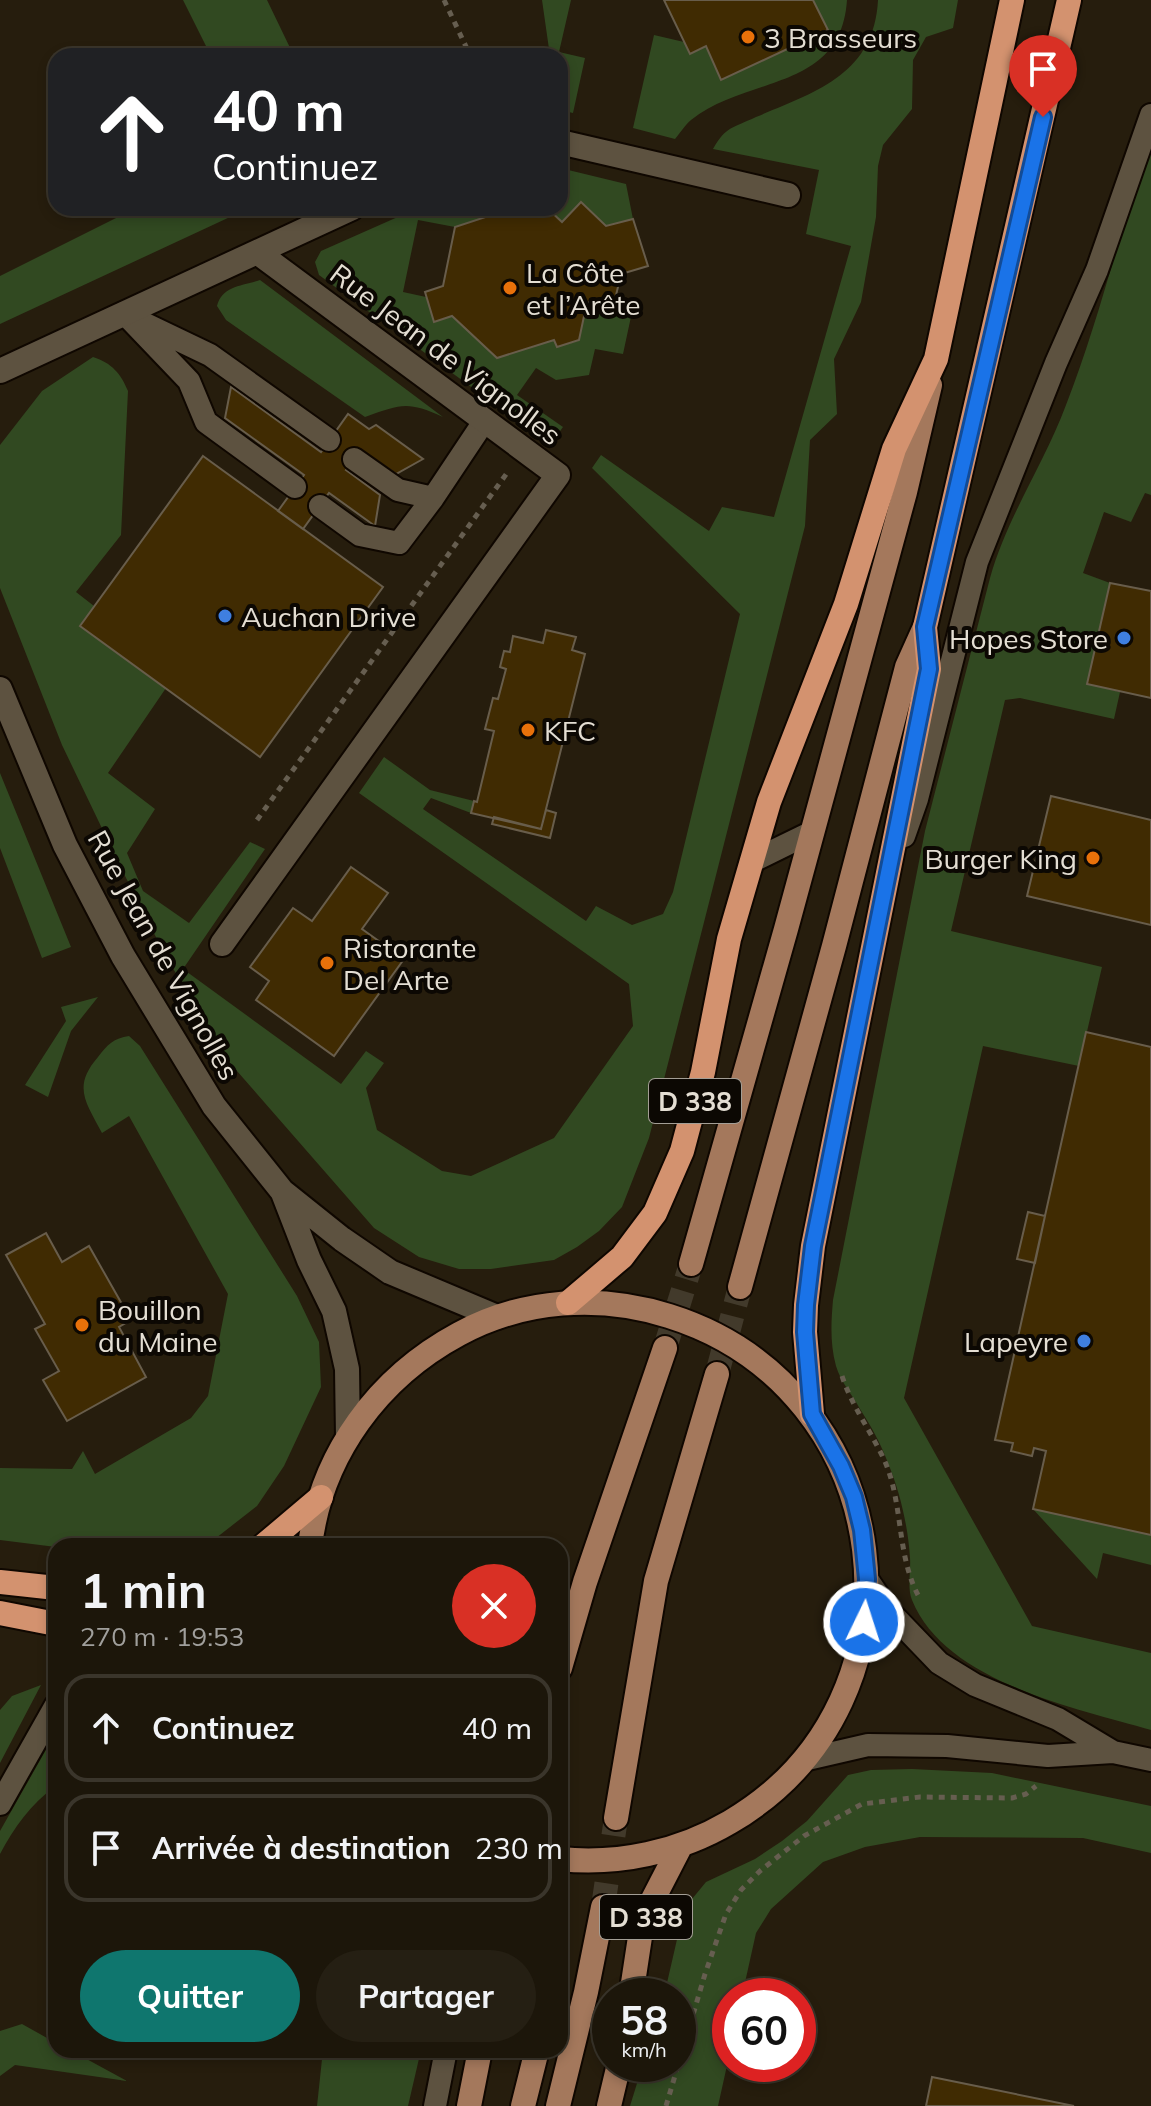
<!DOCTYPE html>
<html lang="fr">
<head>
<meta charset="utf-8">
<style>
	body { margin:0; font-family:Mulish,sans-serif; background:#251f13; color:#f1f3f6; height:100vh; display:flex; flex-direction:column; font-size:30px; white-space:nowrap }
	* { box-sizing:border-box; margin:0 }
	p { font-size:26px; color:#a09f9c }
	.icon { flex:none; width:44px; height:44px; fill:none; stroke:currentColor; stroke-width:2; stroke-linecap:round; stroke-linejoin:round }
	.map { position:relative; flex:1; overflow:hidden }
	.sheet { position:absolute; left:48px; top:1538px; width:520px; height:520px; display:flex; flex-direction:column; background:#1c160a; border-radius:24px; box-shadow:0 4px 12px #0003,0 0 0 2px #3a352b }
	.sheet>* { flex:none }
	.top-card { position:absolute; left:48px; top:48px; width:520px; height:168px; border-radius:24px; box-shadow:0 4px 12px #0003,0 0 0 2px #3a352b; background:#202124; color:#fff; overflow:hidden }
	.speed { position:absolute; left:592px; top:1978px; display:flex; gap:16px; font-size:40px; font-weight:700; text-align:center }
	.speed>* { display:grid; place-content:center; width:104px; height:104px; border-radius:50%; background:#1c160a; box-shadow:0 4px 12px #0003,0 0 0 2px #3a352b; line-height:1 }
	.speed small { font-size:20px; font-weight:400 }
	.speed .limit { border:12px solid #d22; background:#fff; color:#111 }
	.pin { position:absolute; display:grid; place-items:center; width:68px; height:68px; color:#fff; margin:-82px -34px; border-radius:50% 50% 50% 0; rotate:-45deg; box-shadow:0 0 8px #0007 }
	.pin .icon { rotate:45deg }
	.me { position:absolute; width:88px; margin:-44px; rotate:4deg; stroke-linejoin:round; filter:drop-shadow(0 0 6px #0008) }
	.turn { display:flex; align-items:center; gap:28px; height:168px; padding:0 32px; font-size:36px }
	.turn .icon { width:104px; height:104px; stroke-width:2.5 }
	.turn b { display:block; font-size:56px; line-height:68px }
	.round { display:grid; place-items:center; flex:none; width:84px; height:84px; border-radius:42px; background:#251f13 }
	.summary { display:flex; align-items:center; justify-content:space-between; height:136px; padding:0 32px }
	h1 { font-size:48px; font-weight:700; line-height:60px }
	.cta { display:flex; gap:16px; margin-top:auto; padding:16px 32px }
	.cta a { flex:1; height:92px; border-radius:48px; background:#0f766e; color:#fff; font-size:32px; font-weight:700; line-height:92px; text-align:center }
	.cta a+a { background:#251f13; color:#f1f3f6 }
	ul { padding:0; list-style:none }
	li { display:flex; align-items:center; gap:24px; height:108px; margin:0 16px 12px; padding:0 16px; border:4px solid #3a352b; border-radius:24px }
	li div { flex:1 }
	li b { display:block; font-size:30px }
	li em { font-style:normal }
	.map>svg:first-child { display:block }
</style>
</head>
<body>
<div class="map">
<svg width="1151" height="2106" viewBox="0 0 1151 2106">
	<rect width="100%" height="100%" fill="#261d0d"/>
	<!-- green -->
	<path fill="#314921" d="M183,0H267L294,56H211Z
		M542,0H571L559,52L585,58L573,113L560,110V56H550Z
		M664,0H847C841,92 747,75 691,120C685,125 680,133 675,139L633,128L654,35L684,42Z
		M878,0H958L953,28L926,37L913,60L912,109L883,145L878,166L876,217L861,302L834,359L837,414L810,440L805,526L649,1138L622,1207L599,1231L577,1247L554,1260L491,1269H459L419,1257L374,1228L223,1055L163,951L121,868L62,745L0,588V445L42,391L93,357C112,363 121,374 128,391L121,535L76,592L94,606L80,626L166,688L108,773L155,809L127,853L143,891L189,923L250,842L265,849L183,969L341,1084L366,1051L384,1063L366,1088L377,1130L442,1171L471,1176L554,1138L633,1026L629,984L359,793L384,757L430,790L474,801L471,813L431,798L423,809L586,921L596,906L632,925L663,914L673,892L740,614L592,468L601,455L709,531L722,507L774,517L851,246L806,234L819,170L713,149C726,126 733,128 756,117C815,92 874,75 878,0Z
		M1151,138V495L1145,493L1131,522L1104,512L1083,573L1110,583L1087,684L1120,692L1114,719L1020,698L1005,700L951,931L1102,967L1079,1066L983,1046L904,1398L1032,1626L1151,1653V1730C1075,1708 945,1682 912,1600C907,1588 911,1571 910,1558C908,1526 900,1492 888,1463C881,1444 871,1426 860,1409C852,1394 841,1383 836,1366C830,1344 831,1323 833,1300L925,831L990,578C1007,517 1044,464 1066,405C1100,318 1121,226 1151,138Z
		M560,168L626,184L633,219L606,226L562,222L547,208H560Z
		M136,208H226L230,217L0,324V276Z
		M418,208H513L455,227L418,220L403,292L426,297L434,322L452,316L497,358L554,340L557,347L578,341L587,302L632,312L623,354L595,349L589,375L556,380L536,368L517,395L563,427L550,445L319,275L315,262L321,251Z
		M260,280L443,417C407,401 402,404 365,417L226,320L217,306C222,286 242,286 260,280Z
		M0,773L71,947L42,958L0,848Z
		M98,997L71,1031L48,1097L25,1085L66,1021L61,1007Z
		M129,1036L140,1046L297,1296L319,1342L321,1387L284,1466L257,1506L216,1538L165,1546L56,1547L0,1540V1468L72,1469L83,1451L95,1474L191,1418L208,1396L228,1294L129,1116L102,1133C86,1102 72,1087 98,1057C107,1045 114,1038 129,1036Z
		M1033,1509L1151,1535V1565L1103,1553L1097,1579Z
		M41,1685L0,1763V1710L12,1696Z
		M56,1732V1786C31,1803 14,1828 0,1854V1831Z
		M912,1769L992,1773L1151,1806V1853L1083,1838L920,1837L865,1847L823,1862L771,1909L756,1933L742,1996H730V2052L718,2106H630L643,2064H678V1996H664L678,1935L692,1899L706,1882L755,1859L782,1841L807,1821L848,1775L871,1770Z
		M22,2024L56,2043V2050H70L127,2081L15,2065L0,2076V2031Z
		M323,2050H421L408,2106H317Z"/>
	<!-- building -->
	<path fill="#402b02" stroke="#685d4b" stroke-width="2" d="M664,0H813L828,30L721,80L706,46L690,54Z
		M581,202L606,226L633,219L648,266L621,274L613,308L587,302L579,340L557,347L554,340L497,358L452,316L434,322L425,292L443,286L455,227L513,208H547L562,222Z
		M231,387L321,452L348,414L369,429L376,425L423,459L396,474L361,450L346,470L380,495L375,526L329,493L303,529L278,511L304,475L225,418Z
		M203,456L383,587L260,757L80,626Z
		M1110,583L1151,591V698L1087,684Z
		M546,630L576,637L572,650L585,654L541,829L471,813L474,801L477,802L494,731L485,729L493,698L498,699L506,669L500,667L504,651L510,652L513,636L543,643Z
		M1051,796L1151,820V925L1027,896Z
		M546,810L556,813L550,838L492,824L494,817L541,829Z
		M351,867L388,893L362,929L404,959L334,1056L256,1000L269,981L250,967L293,908L312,921Z
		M1086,1032L1151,1047V1535L1033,1509L1046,1451L1034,1448L1032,1456L1011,1451L1013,1443L995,1440Z
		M1028,1212L1045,1216L1035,1263L1017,1259Z
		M46,1233L62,1262L89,1246L131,1320L119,1327L146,1377L67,1421L43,1380L59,1371L35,1329L45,1324L6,1255Z
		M932,2077L1074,2106H926Z"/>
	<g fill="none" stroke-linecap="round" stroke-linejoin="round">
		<!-- primary-tunnel -->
		<path stroke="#423a2b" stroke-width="24" stroke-dasharray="24 12" stroke-linecap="butt" d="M665,1348L691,1264
			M717,1374L740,1287
			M603,1907L616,1818"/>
		<!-- lane casing -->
		<g stroke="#0f0700" stroke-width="26">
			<path id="lane" d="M124,313L189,381L206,422L295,487
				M139,321L210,355L329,440
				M354,459L398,490L433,498L485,420
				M320,506L360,535L399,543L433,498
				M904,836L917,799L977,562L1056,363L1097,270L1151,115
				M751,862L812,832
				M867,1579L888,1610L939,1663L975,1685L1058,1719L1113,1752
				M803,1760L868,1745L947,1746L1048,1756L1113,1752L1151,1760
				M0,1804L56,1705
				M435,2106L446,2050"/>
		</g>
		<!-- street casing -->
		<g stroke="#0f0700" stroke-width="28">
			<path id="street" d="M560,142L788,195
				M0,371L352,208
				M0,689L65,845L123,956L214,1106L282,1191L342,1239L390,1272L497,1317
				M222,944L558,475L257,252
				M283,1193L309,1260L334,1311L347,1369L348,1437"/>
		</g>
		<!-- primary casing -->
		<g stroke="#0f0700" stroke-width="28">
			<path id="primary" d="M691,1264L786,929L905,492L930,385
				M740,1287L834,946L907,667L925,627
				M310,1546C321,1454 379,1377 459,1334C523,1299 600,1294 669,1316C899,1388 939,1699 730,1822C679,1852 619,1865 560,1859
				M560,1668L585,1582L665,1348
				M616,1818L656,1581L717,1374
				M631,1996L640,1937L650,1905L681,1845
				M469,2106L480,2050
				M523,2106L537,2050
				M558,2106L586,1992L603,1907
				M609,2106L619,2064"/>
		</g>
		<!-- highway casing -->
		<g stroke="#0f0700" stroke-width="28">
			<path id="highway" d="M568,1303L622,1257L655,1213L682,1151L703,1072L729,939L769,802L846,604L894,449L936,359L1012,0
				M812,1414L805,1332L806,1305L813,1246L929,669L925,627L1069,0
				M263,1546L321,1497
				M0,1582L56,1588
				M0,1613L56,1624"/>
		</g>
		<!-- path -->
		<path stroke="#665e50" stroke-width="5" stroke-dasharray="6 6" stroke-linecap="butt" d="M444,0L469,53
			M257,820L507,473
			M842,1376C852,1407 873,1434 886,1464C903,1506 897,1555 918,1595
			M666,2106L705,1974L726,1914L741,1890L760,1871L804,1836L862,1804L920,1797L1012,1798L1026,1794L1036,1786"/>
		<!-- lane -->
		<use href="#lane" stroke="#5d5240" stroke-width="22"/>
		<!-- street -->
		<use href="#street" stroke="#5d5240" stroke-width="24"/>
		<!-- primary -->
		<use href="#primary" stroke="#a4785c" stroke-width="24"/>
		<!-- highway -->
		<use href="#highway" stroke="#d3926f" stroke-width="24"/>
	</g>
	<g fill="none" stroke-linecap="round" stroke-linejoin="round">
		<!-- route casing -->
		<g stroke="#114b97" stroke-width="20">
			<path id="route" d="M864,1622L867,1579L862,1530L854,1497L841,1466L812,1414L805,1332L806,1305L813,1246L929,669L925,627L1043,117"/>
		</g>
		<!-- route -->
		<use href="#route" stroke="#1a73e8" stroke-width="14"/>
	</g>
	<!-- markers -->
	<g fill="#e8710a" stroke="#0c0803" stroke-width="3">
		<circle cx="748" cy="37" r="8"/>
		<circle cx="510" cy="288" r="8"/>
		<circle cx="528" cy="730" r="8"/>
		<circle cx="1093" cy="858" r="8"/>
		<circle cx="327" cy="963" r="8"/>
		<circle cx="82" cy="1325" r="8"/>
	</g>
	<g fill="#3f7fe0" stroke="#0c0803" stroke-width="3">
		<circle cx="225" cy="616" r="8"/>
		<circle cx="1124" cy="638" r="8"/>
		<circle cx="1084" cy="1341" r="8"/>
	</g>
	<g text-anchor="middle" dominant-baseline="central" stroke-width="8" stroke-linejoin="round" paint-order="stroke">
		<!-- shield labels -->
		<g fill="#0c0803" stroke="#a39e95" stroke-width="2">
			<rect x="649" y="1079" width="92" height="44" rx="6"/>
			<rect x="600" y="1895" width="92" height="44" rx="6"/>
		</g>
		<g font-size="26" font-weight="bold" fill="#e4ded3">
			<text x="695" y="1101">D 338</text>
			<text x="646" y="1917">D 338</text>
		</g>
		<!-- poi labels -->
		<g font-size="28" fill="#e4ded3" stroke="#0c0803" text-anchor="start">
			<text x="764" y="37">3 Brasseurs</text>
			<text x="526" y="272">La Côte<tspan x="526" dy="32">et l’Arête</tspan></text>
			<text x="241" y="616">Auchan Drive</text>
			<text x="1108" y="638" text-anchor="end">Hopes Store</text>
			<text x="544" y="730">KFC</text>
			<text x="1077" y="858" text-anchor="end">Burger King</text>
			<text x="343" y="947">Ristorante<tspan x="343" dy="32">Del Arte</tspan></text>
			<text x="98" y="1309">Bouillon<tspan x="98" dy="32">du Maine</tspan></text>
			<text x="1068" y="1341" text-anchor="end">Lapeyre</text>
		</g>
		<!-- street labels -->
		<g font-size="28" fill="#e4ded3" stroke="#0c0803">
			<text transform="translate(446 354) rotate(37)">Rue Jean de Vignolles</text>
			<text transform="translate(164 955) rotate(61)">Rue Jean de Vignolles</text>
		</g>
	</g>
</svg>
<div class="speed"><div>58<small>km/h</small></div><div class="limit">60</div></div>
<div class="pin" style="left:1043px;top:117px;background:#d93025"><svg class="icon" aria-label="arrive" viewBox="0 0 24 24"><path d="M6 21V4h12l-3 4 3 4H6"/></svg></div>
<svg class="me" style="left:864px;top:1622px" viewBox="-20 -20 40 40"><circle r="17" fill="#1a73e8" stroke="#fff" stroke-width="3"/><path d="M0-11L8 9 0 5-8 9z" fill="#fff"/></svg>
<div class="top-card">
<div class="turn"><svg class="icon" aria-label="ahead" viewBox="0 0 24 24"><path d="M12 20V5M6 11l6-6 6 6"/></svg><div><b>40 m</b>Continuez</div></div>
</div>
<section class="sheet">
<div class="summary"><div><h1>1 min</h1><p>270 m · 19:53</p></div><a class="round" style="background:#d93025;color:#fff"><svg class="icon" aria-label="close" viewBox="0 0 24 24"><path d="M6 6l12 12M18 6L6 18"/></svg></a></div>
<ul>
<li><svg class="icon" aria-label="ahead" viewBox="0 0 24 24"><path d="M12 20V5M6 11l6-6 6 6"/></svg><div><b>Continuez</b></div><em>40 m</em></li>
<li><svg class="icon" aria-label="arrive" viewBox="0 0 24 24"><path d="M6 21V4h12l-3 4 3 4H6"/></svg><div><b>Arrivée à destination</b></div><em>230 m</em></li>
</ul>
<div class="cta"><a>Quitter</a><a>Partager</a></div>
</section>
</div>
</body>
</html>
